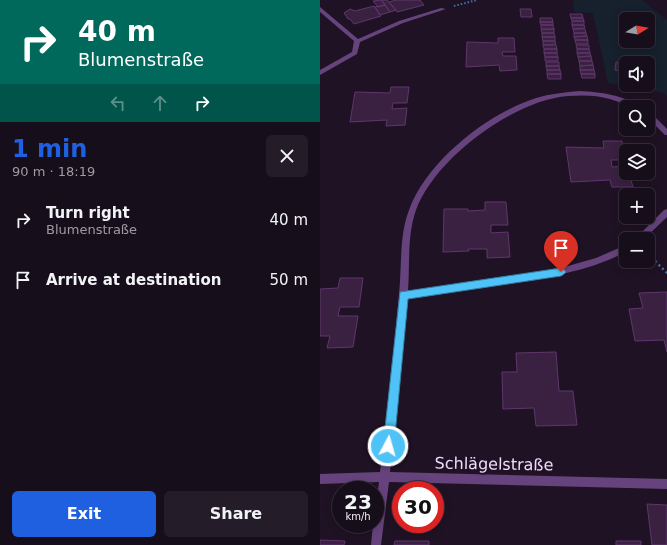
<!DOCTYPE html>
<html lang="en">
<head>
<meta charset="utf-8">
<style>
	body { margin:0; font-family:"DejaVu Sans",sans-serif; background:#241c28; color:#f1f3f6; height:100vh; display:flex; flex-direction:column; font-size:15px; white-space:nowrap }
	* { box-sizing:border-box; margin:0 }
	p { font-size:13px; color:#9e9ca3 }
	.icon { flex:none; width:22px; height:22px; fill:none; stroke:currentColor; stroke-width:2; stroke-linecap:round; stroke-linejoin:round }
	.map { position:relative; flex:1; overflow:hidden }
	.side { display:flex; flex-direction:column; background:#170e1b; width:320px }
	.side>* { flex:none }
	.top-card { background:#00695c; color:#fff; overflow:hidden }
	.needle { width:26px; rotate:79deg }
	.controls { position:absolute; left:299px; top:12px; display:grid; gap:8px }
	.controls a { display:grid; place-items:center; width:36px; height:36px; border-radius:6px; background:#170e1b; box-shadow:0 2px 10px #0003,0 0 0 1px #362e3a; font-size:20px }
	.speed { position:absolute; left:12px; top:481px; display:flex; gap:8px; font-size:20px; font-weight:700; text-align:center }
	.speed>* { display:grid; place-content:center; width:52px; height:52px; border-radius:50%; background:#170e1b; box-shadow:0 2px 10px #0003,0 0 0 1px #362e3a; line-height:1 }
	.speed small { font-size:10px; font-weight:400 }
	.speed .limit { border:6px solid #d22; background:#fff; color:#111 }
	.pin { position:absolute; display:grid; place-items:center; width:34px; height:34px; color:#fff; margin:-41px -17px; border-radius:50% 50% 50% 0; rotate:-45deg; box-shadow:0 0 4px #0007 }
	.pin .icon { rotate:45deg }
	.me { position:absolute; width:44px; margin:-22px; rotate:6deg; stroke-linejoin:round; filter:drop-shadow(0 0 3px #0008) }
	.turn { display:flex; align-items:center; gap:14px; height:84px; padding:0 12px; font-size:18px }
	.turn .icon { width:52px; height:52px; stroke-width:2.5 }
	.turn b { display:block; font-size:28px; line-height:34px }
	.lanes { display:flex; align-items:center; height:38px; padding:0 12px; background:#0003; justify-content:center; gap:20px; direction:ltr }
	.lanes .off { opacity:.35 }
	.round { display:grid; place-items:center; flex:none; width:42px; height:42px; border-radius:6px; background:#241c28 }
	.summary { display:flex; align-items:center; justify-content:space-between; height:68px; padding:0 12px }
	h1 { font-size:24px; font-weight:600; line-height:30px; color:#1f60e1 }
	.primary-button { display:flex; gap:8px; margin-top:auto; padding:8px 12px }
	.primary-button a { flex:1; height:46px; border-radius:6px; background:#1f60e1; color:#fff; font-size:16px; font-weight:600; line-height:46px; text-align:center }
	.primary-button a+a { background:#241c28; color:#f1f3f6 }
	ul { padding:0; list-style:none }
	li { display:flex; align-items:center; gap:12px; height:60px; padding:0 12px }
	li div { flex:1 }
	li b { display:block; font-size:15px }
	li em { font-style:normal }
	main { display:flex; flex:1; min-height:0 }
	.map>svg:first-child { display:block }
</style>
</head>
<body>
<main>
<section class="side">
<div class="top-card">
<div class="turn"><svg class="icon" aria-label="right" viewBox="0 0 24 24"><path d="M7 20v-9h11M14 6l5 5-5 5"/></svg><div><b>40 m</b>Blumenstraße</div></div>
<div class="lanes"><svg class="icon off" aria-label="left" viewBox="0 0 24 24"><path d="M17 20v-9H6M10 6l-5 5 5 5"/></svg><svg class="icon off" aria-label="ahead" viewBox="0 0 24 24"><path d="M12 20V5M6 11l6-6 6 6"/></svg><svg class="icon" aria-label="right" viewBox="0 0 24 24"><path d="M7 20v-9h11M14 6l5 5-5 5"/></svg></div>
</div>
<div class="summary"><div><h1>1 min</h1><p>90 m · 18:19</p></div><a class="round"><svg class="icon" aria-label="close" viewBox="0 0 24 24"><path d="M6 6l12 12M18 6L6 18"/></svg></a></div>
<ul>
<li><svg class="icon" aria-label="right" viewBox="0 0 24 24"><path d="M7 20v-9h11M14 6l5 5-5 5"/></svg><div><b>Turn right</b><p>Blumenstraße</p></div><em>40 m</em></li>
<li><svg class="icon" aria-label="arrive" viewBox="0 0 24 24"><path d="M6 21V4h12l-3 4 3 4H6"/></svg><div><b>Arrive at destination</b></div><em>50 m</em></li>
</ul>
<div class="primary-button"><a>Exit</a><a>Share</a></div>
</section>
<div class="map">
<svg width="347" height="545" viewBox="0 0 347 545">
	<rect width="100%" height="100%" fill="#1f1224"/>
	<!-- green -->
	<path fill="#16212d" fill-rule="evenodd" d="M253,0H322L347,20V96L344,93L288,83L273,13L254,12ZM306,19H328V41H306ZM306,63H328V85H306Z"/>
	<!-- building -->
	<path fill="#3a2142" stroke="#5f366b" d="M61,0L65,5L58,7L53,1Z
		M62,0H67L76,10L70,12Z
		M76,0H100L104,5L77,12L69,2Z
		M65,5L70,12L60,15L55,7Z
		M54,6L61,16L34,24L30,19H28L24,13L30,9L35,11Z
		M200,9H211L212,17H201Z
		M250,14H262L263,18H251Z
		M220,18H232L233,22H220Z
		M251,18H263L264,21H252Z
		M252,21H264V25H252Z
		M220,22H233V25H221Z
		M221,25H233L234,29H221Z
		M252,25H264L265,28L253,29Z
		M234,29V33H222L221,30Z
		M253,29H265L266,33H254Z
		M222,33H234L235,37H222Z
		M254,33H266L267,36L254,37Z
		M267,36L268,40H255L254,37Z
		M222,37H235V41H223Z
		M178,38H194L195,52H182L183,56H196L197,70L180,71L179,65L146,67L147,42L178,43Z
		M255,40H268V44H256Z
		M223,41H235L236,44L223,45Z
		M223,45H236L237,49H224Z
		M256,45H269V49H257Z
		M224,49H237V53H224Z
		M257,49H269L270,53H257Z
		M224,53H237L238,57H225Z
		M257,53H270L271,56L258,57Z
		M271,56L272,61H259L258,57Z
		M225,57H238V61H225Z
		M259,61H272L273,65L260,66Z
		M226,62H239V66H226Z
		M296,62L306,64V72L295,70Z
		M273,65L274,70H260V66Z
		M226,66H239L240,70H227Z
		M227,70H240L241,74H227Z
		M260,70H274L275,74H261Z
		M227,74H241V79H228Z
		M261,74H275V78H262Z
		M71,87H89L87,103H73L72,109L87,108L85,125L66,126L67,120L30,122L35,92L70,93Z
		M283,141H302L306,160H291L292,167L306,166V173H309L313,187H292L290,180L251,182L246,147L284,148Z
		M165,202H186L188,225H171V233L188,232L190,257L167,258V249H148L149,251L123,252L124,209H148V211L165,210Z
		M20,278H43L39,307H20L18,316H38L33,347L7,348L10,336H0V289L18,288Z
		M347,292V352L344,340L315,341L309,309L323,308L319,293Z
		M236,352L239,391H253L257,425L216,426L214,408L183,409L182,372H197L196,353Z
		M327,504L347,505V545H332Z
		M0,540L25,541L24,545H0Z
		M75,541H109V545H74Z
		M296,541H321V545H296Z"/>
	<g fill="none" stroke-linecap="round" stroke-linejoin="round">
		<!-- path-far1 -->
		<path stroke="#4073a8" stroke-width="2" stroke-dasharray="1.5 2" stroke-linecap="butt" d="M134,6L157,0"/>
		<!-- path -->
		<path stroke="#4073a8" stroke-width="2.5" stroke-dasharray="2 3" stroke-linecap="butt" d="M328,254L347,273"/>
		<!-- street -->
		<path fill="#66437d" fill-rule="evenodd" d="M0,7L38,39L79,21L121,8L126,9L83,23L40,42L37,54L0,75V70L32,52L34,41L0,12Z
			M260,91C278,92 306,95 319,107C309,107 300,102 290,99C277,95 262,95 248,96C194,100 115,158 96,210C87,235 90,264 88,291L217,272L248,266L276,258L306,245V252C267,272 225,278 182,284C150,289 119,294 87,298L70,472L347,479V489L69,482L61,545H51L53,524H55V512L59,482L0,484V474L60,472C67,413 74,353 79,294C82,266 79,236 89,210C107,161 167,114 216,98C230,94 245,92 260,91Z
			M328,112H330L347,129V135H345L328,118Z
			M347,209V217L324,239H315L344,210Z"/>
	</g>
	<!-- route -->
	<path fill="#4fc3f7" stroke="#337fa1" d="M241,268L244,269L246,272L244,274L241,276L88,299L74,446L72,450L68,452L64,450L63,446L80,292Z"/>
	<g text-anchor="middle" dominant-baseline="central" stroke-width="4" stroke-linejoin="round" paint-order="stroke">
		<!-- near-street labels -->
		<g font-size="16" fill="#f0dafa" stroke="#1f1224">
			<text transform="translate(174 464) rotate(1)">Schlägelstraße</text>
		</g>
	</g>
</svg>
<div class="controls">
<a><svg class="needle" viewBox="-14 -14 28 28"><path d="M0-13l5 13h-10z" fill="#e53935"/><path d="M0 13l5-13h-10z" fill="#9e9ca3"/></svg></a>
<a><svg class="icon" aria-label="sound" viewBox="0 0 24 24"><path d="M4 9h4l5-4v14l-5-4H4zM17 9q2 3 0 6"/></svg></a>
<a><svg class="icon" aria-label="search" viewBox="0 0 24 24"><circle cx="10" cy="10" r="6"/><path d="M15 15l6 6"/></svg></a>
<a><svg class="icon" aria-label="layers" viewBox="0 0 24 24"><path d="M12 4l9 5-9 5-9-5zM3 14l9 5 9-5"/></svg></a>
<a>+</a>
<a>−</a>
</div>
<div class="speed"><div>23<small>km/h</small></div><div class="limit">30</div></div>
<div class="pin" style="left:241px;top:272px;background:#d93025"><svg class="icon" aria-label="arrive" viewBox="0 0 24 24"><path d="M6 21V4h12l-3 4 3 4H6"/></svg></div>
<svg class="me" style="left:68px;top:446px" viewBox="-20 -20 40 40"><circle r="17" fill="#4fc3f7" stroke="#fff" stroke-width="3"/><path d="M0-11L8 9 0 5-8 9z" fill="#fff"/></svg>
</div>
</main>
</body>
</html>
